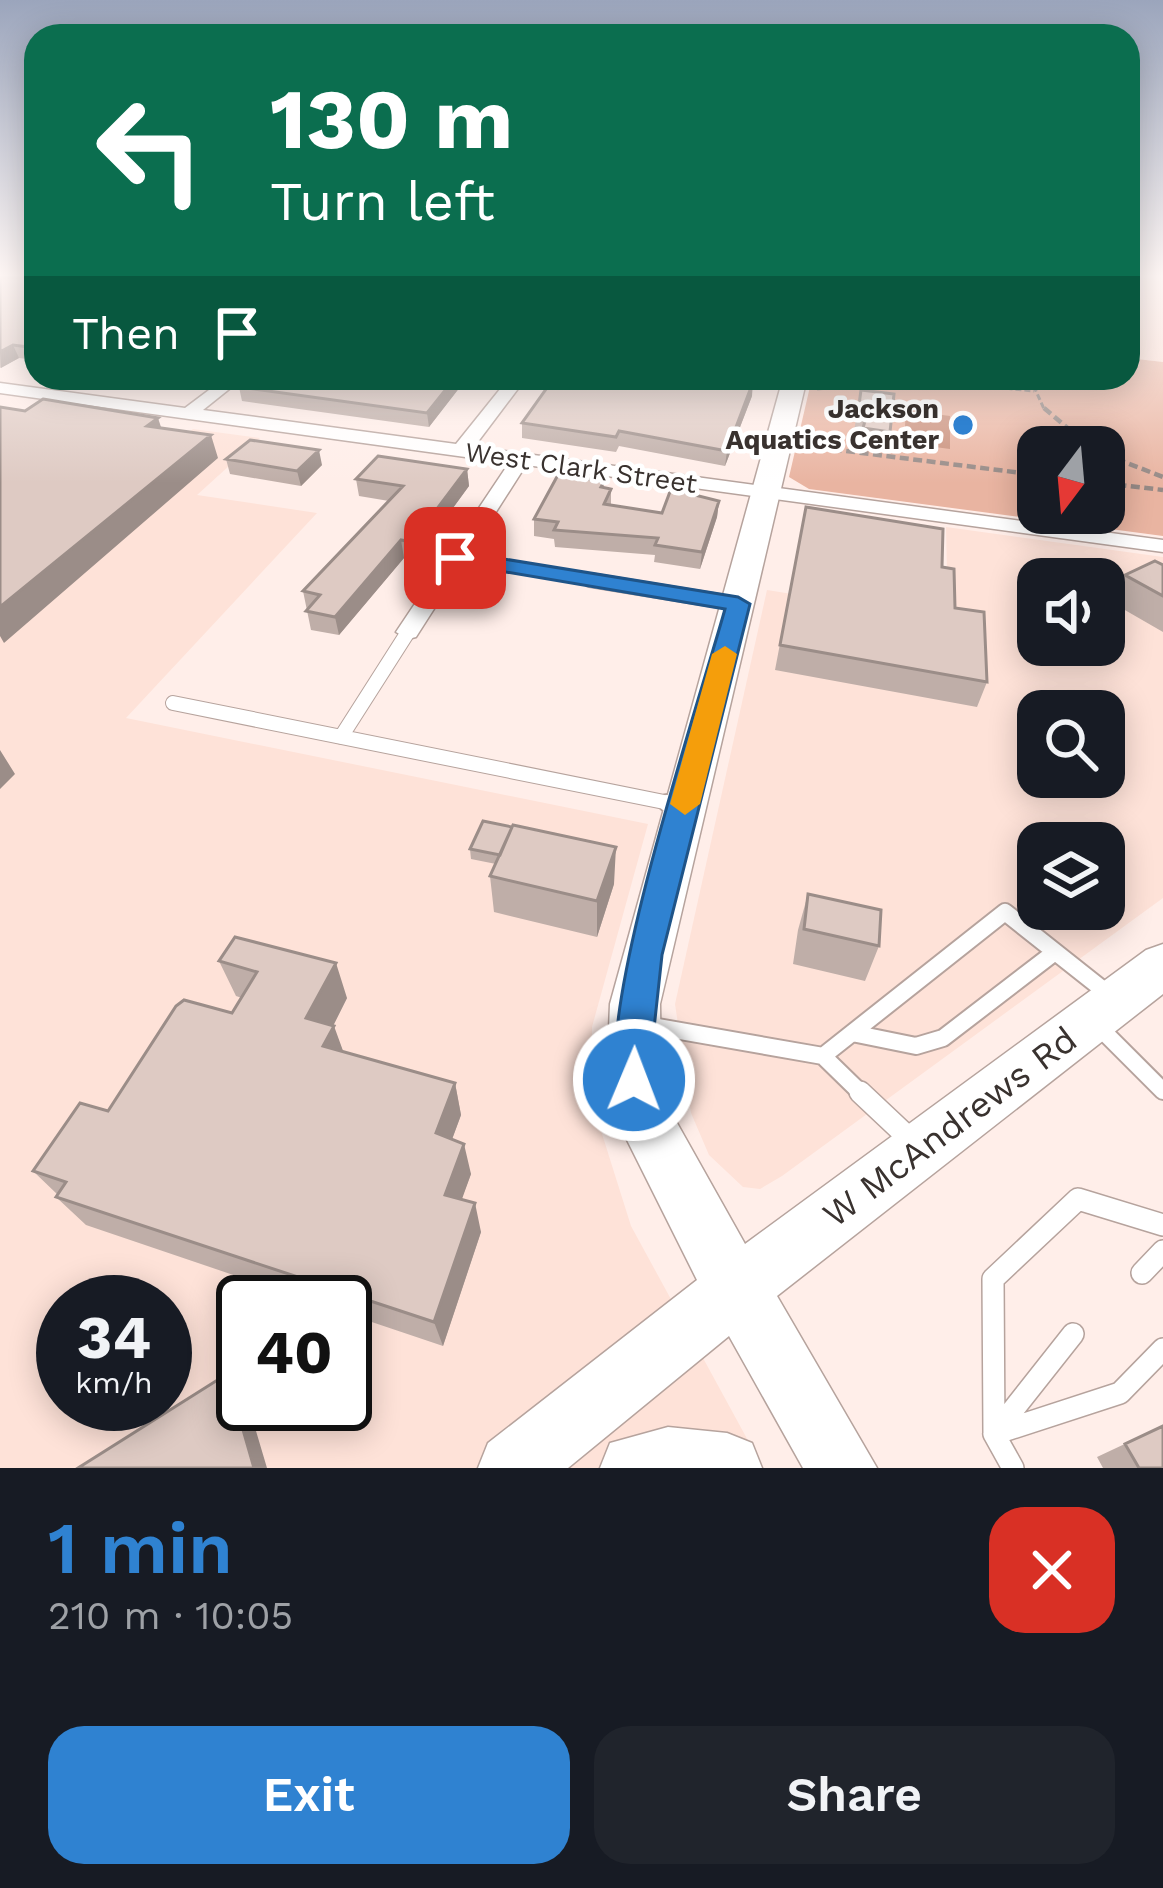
<!DOCTYPE html>
<html lang="en">
<head>
<meta charset="utf-8">
<style>
	body { margin:0; font-family:"Work Sans",sans-serif; background:#20242c; color:#f1f3f6; height:100vh; display:flex; flex-direction:column; font-size:45px; white-space:nowrap }
	* { box-sizing:border-box; margin:0 }
	p { font-size:39px; color:#9ea1a6 }
	.icon { flex:none; width:66px; height:66px; fill:none; stroke:currentColor; stroke-width:2; stroke-linecap:round; stroke-linejoin:round }
	.map { position:relative; height:1468px; overflow:hidden }
	.side { display:flex; flex-direction:column; background:#171b24; flex:1 }
	.side>* { flex:none }
	.hud { position:absolute; left:24px; top:24px; width:1116px; height:366px; border-radius:36px; box-shadow:0 6px 30px #0003; background:#0b6e4f; color:#fff; overflow:hidden }
	.needle { width:78px; rotate:196deg }
	.buttons { position:absolute; left:1017px; top:426px; display:grid; gap:24px }
	.buttons a { display:grid; place-items:center; width:108px; height:108px; border-radius:24px; background:#171b24; box-shadow:0 6px 30px #0003; font-size:60px }
	.speed { position:absolute; left:36px; top:1275px; display:flex; gap:24px; font-size:60px; font-weight:700; text-align:center }
	.speed>* { display:grid; place-content:center; width:156px; height:156px; border-radius:50%; background:#171b24; box-shadow:0 6px 30px #0003; line-height:1 }
	.speed small { font-size:30px; font-weight:400 }
	.speed .limit { border:6px solid #111; border-radius:18px; background:#fff; color:#111 }
	.pin { position:absolute; display:grid; place-items:center; width:102px; height:102px; color:#fff; margin:-51px; border-radius:24px; box-shadow:0 6px 18px #0006 }
	.me { position:absolute; width:132px; margin:-66px; rotate:1deg; stroke-linejoin:round; filter:drop-shadow(0 0 9px #0008) }
	.turn { display:flex; align-items:center; gap:42px; height:252px; padding:0 48px; font-size:54px }
	.turn .icon { width:156px; height:156px; stroke-width:2.5 }
	.turn b { display:block; font-size:84px; line-height:102px }
	.then { display:flex; align-items:center; height:114px; padding:0 48px; background:#0003; gap:24px; font-size:45px }
	.round { display:grid; place-items:center; flex:none; width:126px; height:126px; border-radius:36px; background:#20242c }
	.overview { display:flex; align-items:center; justify-content:space-between; height:204px; padding:0 48px }
	h1 { font-size:72px; font-weight:600; line-height:90px; color:#2f82d1 }
	.button { display:flex; gap:24px; margin-top:auto; padding:24px 48px }
	.button a { flex:1; height:138px; border-radius:36px; background:#2f82d1; color:#fff; font-size:48px; font-weight:600; line-height:138px; text-align:center }
	.button a+a { background:#20242c; color:#f1f3f6 }
	.map>svg:first-child { display:block }
</style>
</head>
<body>
<div class="map">
<svg width="1163" height="1468" viewBox="0 0 1163 1468">
	<rect width="100%" height="100%" fill="#ffeee9"/>
	<!-- built -->
	<path fill="#fee2d8" fill-rule="evenodd" d="M1128,277L1163,280V362L1128,358Z
		M193,429L260,438L197,495L317,513L126,718L648,824L592,1027L591,1099L631,1226L763,1468H0V467L140,472ZM63,1302H165V1404H63ZM243,1302H345V1404H243Z
		M946,527L1163,557V898L782,1176L760,1189L743,1187L709,1155L691,1113L675,1004L767,590L948,619ZM1038,579H1104V645H1038ZM1038,711H1104V777H1038ZM1038,843H1104V909H1038Z"/>
	<!-- green -->
	<path fill="#e9b4a1" fill-rule="evenodd" d="M1128,358L1163,362V536L809,489L789,477L812,378H1128ZM1038,447H1104V513H1038Z"/>
	<!-- water -->
	<path fill="#c88e79" d="M906,410L950,416V449L904,443Z"/>
	<g fill="none" stroke-linecap="round" stroke-linejoin="round">
		<!-- lane-far3 casing -->
		<g stroke="#b6a39d" stroke-width="12">
			<path id="lane-far3" d="M455,558L608,583"/>
		</g>
		<!-- lane-far2 casing -->
		<g stroke="#b6a39d" stroke-width="16">
			<path id="lane-far2" d="M590,580L738,604
				M173,703L679,805
				M341,737L408,632"/>
		</g>
		<!-- lane-far1 casing -->
		<g stroke="#b6a39d" stroke-width="20">
			<path id="lane-far1" d="M667,803L679,805
				M646,1025L823,1056L863,1095
				M1099,1027L1163,1091
				M852,1033L916,1046L943,1038L1055,952
				M823,1056L1005,912L1111,996"/>
		</g>
		<!-- lane casing -->
		<g stroke="#b6a39d" stroke-width="24">
			<path id="lane" d="M860,1092L911,1140
				M1163,1225L1078,1199L993,1279L994,1434L1120,1393L1163,1349
				M1142,1273L1163,1251
				M1013,1468L994,1434L1073,1334"/>
		</g>
		<!-- street casing -->
		<g stroke="#b6a39d" stroke-width="3">
			<path id="street" d="M225,378H243L203,410L456,444L509,378H526L474,447L1163,540V552L526,465L416,637L408,639L396,632L509,463L0,393V383L185,408Z"/>
		</g>
		<!-- secondary casing -->
		<g stroke="#b6a39d" stroke-width="3">
			<path id="secondary" d="M783,378H807L660,1004L661,1080L672,1114L745,1244L1146,950L1163,944V994L777,1296L877,1468H803L729,1336L568,1468H478L488,1443L697,1280L620,1126L607,1080L610,1004Z
				M668,1427L727,1433L752,1443L762,1468H600L610,1443Z"/>
		</g>
		<!-- path-far1 -->
		<path stroke="#968a86" stroke-width="3" stroke-dasharray="6 3" stroke-linecap="butt" d="M899,378L1034,391
			M1030,378L1045,411
			M817,389L903,382"/>
		<!-- path -->
		<path stroke="#968a86" stroke-width="4.5" stroke-dasharray="9 4.5" stroke-linecap="butt" d="M1044,408L1090,447
			M806,446L1038,475
			M1104,454L1163,477
			M1104,483L1163,490"/>
		<!-- lane-far3 -->
		<use href="#lane-far3" stroke="#fff" stroke-width="10"/>
		<!-- lane-far2 -->
		<use href="#lane-far2" stroke="#fff" stroke-width="14"/>
		<!-- lane-far1 -->
		<use href="#lane-far1" stroke="#fff" stroke-width="16"/>
		<!-- lane -->
		<use href="#lane" stroke="#fff" stroke-width="21"/>
		<!-- street -->
		<use href="#street" fill="#fff" fill-rule="evenodd"/>
		<!-- secondary -->
		<use href="#secondary" fill="#fff" fill-rule="evenodd"/>
	</g>
	<!-- wall -->
	<path fill="#bfaea8" d="M0,277H36V360L19,358L0,368Z
		M170,378H202L197,382Z
		M250,378H467L429,427L242,401L239,387Z
		M554,378H748L747,381L752,396L725,466L619,446L616,452L522,438V423Z
		M861,390L890,432L886,449L860,445L861,438L853,437Z
		M226,459L322,465L301,486L230,474Z
		M467,469L469,486L415,560L404,558L339,635L311,630L303,591L389,501L359,496L356,479Z
		M604,488L611,489V505L662,513L719,501L717,517L700,569L654,562L655,555L555,547L554,539L534,536V519Z
		M806,507L942,567L955,608L987,682L977,707L775,670Z
		M1163,565V632L1111,602L1125,575Z
		M470,849L614,884L597,937L494,912L490,876L496,864L471,859Z
		M808,894L879,946L865,981L793,964L798,930Z
		M219,961L347,998L333,1026L343,1052L455,1083L461,1115L452,1139L471,1174L461,1200L481,1232L443,1346L345,1313V1302H313L86,1225L56,1197L58,1195L33,1171L232,1013L242,998L236,996Z
		M1163,1426V1468H1103L1097,1457Z"/>
	<!-- shaded-wall -->
	<path fill="#9b8d88" d="M13,345L19,358L1,368L0,352Z
		M455,378H467L429,427L427,413Z
		M753,382L752,396L725,466L727,451Z
		M158,418L166,442L147,426Z
		M211,435L218,458L4,643L0,636V607Z
		M319,450L322,465L301,486L297,471Z
		M467,469L469,486L415,560L412,542Z
		M719,501L717,517L700,569L702,552Z
		M401,540L404,558L339,635L335,617Z
		M0,750L15,774L0,789Z
		M616,847L614,884L597,937V901Z
		M336,963L347,998L320,1052L306,1018Z
		M334,1026L346,1059L323,1046Z
		M455,1083L461,1115L443,1164L436,1133Z
		M464,1144L471,1174L453,1224L445,1195Z
		M475,1203L481,1232L443,1346L434,1322Z
		M227,1374L243,1389V1404H248L267,1468H254Z"/>
	<!-- building -->
	<path fill="#decac3" stroke="#9b8d88" stroke-width="3" d="M0,277H36V348L13,345L0,352Z
		M250,378H455L427,413L239,387Z
		M554,378H745L744,381L753,382L727,451L619,431L616,437L522,423Z
		M861,390L894,394L890,432L863,428L865,421L857,420Z
		M43,399L158,418L147,426L211,435L0,607V407L25,411Z
		M250,440L319,450L297,471L226,459Z
		M378,456L467,469L412,542L401,540L335,617L306,611L320,595L303,591L403,486L356,479Z
		M559,473L604,482L601,487L611,489L604,504L662,513L671,489L719,501L702,552L655,545L658,538L554,530L558,522L534,519Z
		M806,507L943,529L942,567L954,569L955,608L984,612L987,682L780,645Z
		M1155,561L1163,565V596L1125,575Z
		M483,821L512,827L500,855L470,849Z
		M513,825L616,847L597,901L490,876Z
		M808,894L881,910L879,946L804,929Z
		M235,937L336,963L306,1018L334,1026L323,1046L455,1083L436,1133L464,1144L445,1195L475,1203L434,1322L56,1197L66,1182L33,1171L80,1103L108,1111L176,1006L184,1000L232,1013L257,972L219,961Z
		M227,1374L254,1468H78Z
		M1163,1426V1468H1139L1125,1444Z"/>
	<!-- sky -->
	<linearGradient id="sky" x2="0" y2="1"><stop stop-color="#9ba5bc"/><stop offset="0.57" stop-color="#fff7f5"/><stop offset="1" stop-color="#fff7f5" stop-opacity="0"/></linearGradient>
	<rect width="1163" height="483" fill="url(#sky)"/>
	<!-- route -->
	<path fill="#2f82d1" stroke="#1f5488" stroke-width="3" d="M455,551L738,597L750,604L662,955L647,1093L634,1098L620,1093C591,1025 701,696 725,609L447,562L444,558Z"/>
	<!-- slow -->
	<path fill="#f59e0b" d="M725,646L737,654L700,804L685,815L670,804L712,654Z"/>
	<!-- markers -->
	<circle fill="#2f82d1" stroke="#fff" stroke-width="4.5" cx="963" cy="425" r="12"/>
	<g text-anchor="middle" dominant-baseline="central" stroke-width="9" stroke-linejoin="round" paint-order="stroke">
		<!-- far-poi labels -->
		<g font-size="27" font-weight="bold" fill="#39322f" stroke="#fff" text-anchor="end">
			<text x="939" y="409">Jackson<tspan x="939" dy="31">Aquatics Center</tspan></text>
		</g>
		<!-- far-street labels -->
		<g font-size="27" fill="#39322f" stroke="#fff">
			<text transform="translate(581 468) rotate(8)">West Clark Street</text>
		</g>
		<!-- near-street labels -->
		<g font-size="36" fill="#39322f" stroke="#fff">
			<text transform="translate(950 1127) rotate(-37)">W McAndrews Rd</text>
		</g>
	</g>
</svg>
<div class="buttons">
<a><svg class="needle" viewBox="-14 -14 28 28"><path d="M0-13l5 13h-10z" fill="#e53935"/><path d="M0 13l5-13h-10z" fill="#9ea1a6"/></svg></a>
<a><svg class="icon" aria-label="sound" viewBox="0 0 24 24"><path d="M4 9h4l5-4v14l-5-4H4zM17 9q2 3 0 6"/></svg></a>
<a><svg class="icon" aria-label="search" viewBox="0 0 24 24"><circle cx="10" cy="10" r="6"/><path d="M15 15l6 6"/></svg></a>
<a><svg class="icon" aria-label="layers" viewBox="0 0 24 24"><path d="M12 4l9 5-9 5-9-5zM3 14l9 5 9-5"/></svg></a>
</div>
<div class="speed"><div>34<small>km/h</small></div><div class="limit">40</div></div>
<div class="pin" style="left:455px;top:558px;background:#d93025"><svg class="icon" aria-label="arrive" viewBox="0 0 24 24"><path d="M6 21V4h12l-3 4 3 4H6"/></svg></div>
<svg class="me" style="left:634px;top:1080px" viewBox="-20 -20 40 40"><circle r="17" fill="#2f82d1" stroke="#fff" stroke-width="3"/><path d="M0-11L8 9 0 5-8 9z" fill="#fff"/></svg>
<div class="hud">
<div class="turn"><svg class="icon" aria-label="left" viewBox="0 0 24 24"><path d="M17 20v-9H6M10 6l-5 5 5 5"/></svg><div><b>130 m</b>Turn left</div></div>
<div class="then">Then<svg class="icon" aria-label="arrive" viewBox="0 0 24 24"><path d="M6 21V4h12l-3 4 3 4H6"/></svg></div>
</div>
</div>
<section class="side">
<div class="overview"><div><h1>1 min</h1><p>210 m · 10:05</p></div><a class="round" style="background:#d93025;color:#fff"><svg class="icon" aria-label="close" viewBox="0 0 24 24"><path d="M6 6l12 12M18 6L6 18"/></svg></a></div>
<div class="button"><a>Exit</a><a>Share</a></div>
</section>
</body>
</html>
